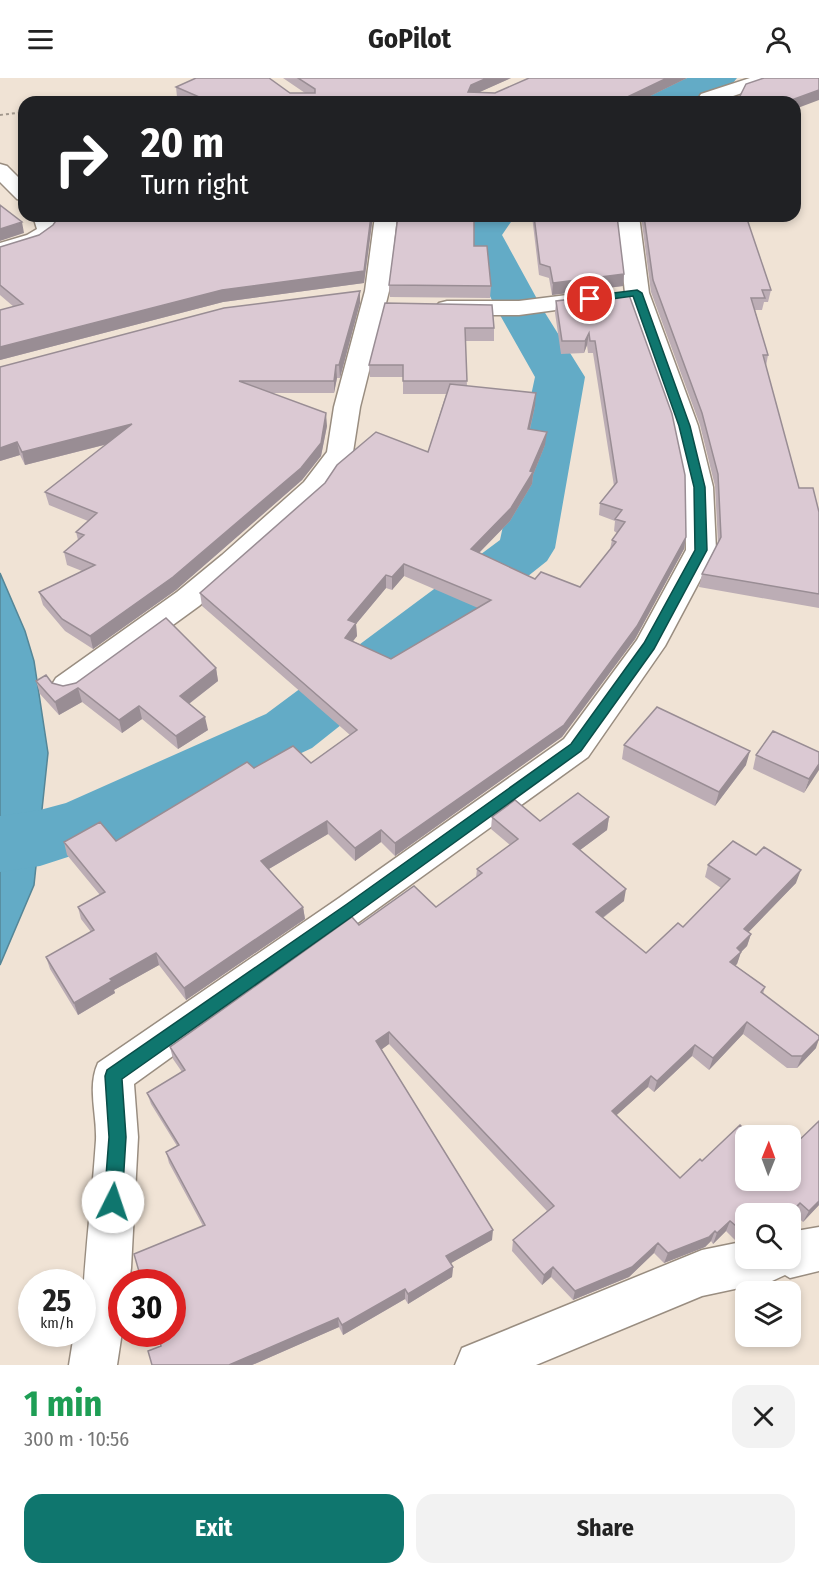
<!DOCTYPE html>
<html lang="en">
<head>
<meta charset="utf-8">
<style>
	body { margin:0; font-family:"Fira Sans Condensed",sans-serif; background:#f2f2f2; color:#222; height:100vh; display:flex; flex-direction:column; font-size:22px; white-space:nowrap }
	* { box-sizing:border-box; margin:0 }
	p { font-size:20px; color:#767676 }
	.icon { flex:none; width:33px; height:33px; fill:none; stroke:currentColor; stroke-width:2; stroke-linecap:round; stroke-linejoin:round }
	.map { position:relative; height:1287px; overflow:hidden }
	.panel { display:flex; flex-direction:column; background:#fff; flex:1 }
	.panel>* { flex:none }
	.top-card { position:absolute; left:18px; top:18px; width:783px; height:126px; border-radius:18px; box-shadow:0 3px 9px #0003; background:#202124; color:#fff; overflow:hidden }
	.needle { width:39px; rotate:1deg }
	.tools { position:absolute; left:735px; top:1047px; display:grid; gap:12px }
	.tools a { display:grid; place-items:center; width:66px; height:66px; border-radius:12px; background:#fff; box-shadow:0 3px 9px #0003; font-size:30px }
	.speed { position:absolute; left:18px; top:1191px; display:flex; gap:12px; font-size:30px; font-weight:700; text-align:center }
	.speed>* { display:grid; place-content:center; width:78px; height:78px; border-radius:50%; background:#fff; box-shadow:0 3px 9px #0003; line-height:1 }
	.speed small { font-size:15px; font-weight:400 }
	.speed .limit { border:9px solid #d22; background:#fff; color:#111 }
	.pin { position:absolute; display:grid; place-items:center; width:51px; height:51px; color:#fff; margin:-26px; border:3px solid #fff; border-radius:50%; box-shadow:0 2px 6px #0007 }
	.me { position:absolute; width:66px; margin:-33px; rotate:4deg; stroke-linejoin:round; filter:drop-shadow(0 0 4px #0008) }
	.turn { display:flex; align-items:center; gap:21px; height:126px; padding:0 24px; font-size:27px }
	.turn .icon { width:78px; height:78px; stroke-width:2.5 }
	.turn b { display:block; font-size:42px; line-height:51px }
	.round { display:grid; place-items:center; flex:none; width:63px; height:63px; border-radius:18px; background:#f2f2f2 }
	.head { display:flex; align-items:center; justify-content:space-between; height:102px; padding:0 24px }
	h1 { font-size:36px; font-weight:700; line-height:45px; color:#1e9e55 }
	.primary-button { display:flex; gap:12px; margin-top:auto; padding:12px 24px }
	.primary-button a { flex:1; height:69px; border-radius:18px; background:#0f766e; color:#fff; font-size:24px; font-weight:700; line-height:69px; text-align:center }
	.primary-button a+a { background:#f2f2f2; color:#222 }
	header { display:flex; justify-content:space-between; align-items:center; height:78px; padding:0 24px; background:#fff; font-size:27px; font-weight:700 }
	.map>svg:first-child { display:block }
</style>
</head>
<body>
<header><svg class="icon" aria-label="menu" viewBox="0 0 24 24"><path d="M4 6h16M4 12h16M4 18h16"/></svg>GoPilot<svg class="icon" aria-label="person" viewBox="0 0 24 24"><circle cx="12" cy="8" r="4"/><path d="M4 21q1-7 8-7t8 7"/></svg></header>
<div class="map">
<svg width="819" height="1287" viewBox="0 0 819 1287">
	<rect width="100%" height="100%" fill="#f0e3d5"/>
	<!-- water -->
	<path fill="#63abc6" stroke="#558697" stroke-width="1.5" d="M0,495L25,553L34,583L48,675L34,807L0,887Z"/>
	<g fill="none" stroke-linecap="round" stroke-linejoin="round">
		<!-- river -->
		<path fill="#63abc6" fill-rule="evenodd" d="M687,0H737C719,26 669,24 640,24L646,16Z
			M472,138H515L502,157L542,230L585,299L555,470L547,483L312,670L108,766L40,788L0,794V738L40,732L66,725L266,636L500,462L535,299L496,230L459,157Z"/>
		<!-- minor casing -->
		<g stroke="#998d80" stroke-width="3">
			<path id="minor" d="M750,0H777L775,4L715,24H696L701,16Z
				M0,86L7,88L24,105V123L17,121L0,104Z
				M33,138H55L59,150C46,171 22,173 0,179V165L27,157L37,151Z
				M375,138H397L389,213L360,329L353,374L324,416L242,491L199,528L78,616L67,619L56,616L51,608L56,600L177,514L222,477L304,404L327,374L334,329L365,213Z
				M617,138H639L649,215L698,348L713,409L716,472L665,568L588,679L134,1006L138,1059L131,1190L129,1204H122V1254L117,1287H69L74,1256H82C82,1191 92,1127 96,1062C97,1036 87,1009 98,985L339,820L564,661L637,562L686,472L685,409L672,348L625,215Z
				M599,213L607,215L611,220L607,225L519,237H447L439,235L435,230L439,225L447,223H519Z
				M819,1149V1193L790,1200L785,1197L772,1203L702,1218L536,1287H455L462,1270L702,1172L746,1163V1180H790V1154Z"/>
		</g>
		<!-- path -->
		<path stroke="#a3998e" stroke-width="2" stroke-dasharray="3 3" stroke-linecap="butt" d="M0,37L24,34"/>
		<!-- minor -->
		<use href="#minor" fill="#fff" fill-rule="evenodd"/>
	</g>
	<!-- wall -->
	<path fill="#bcadb5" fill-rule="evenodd" d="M283,0H511L479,14L495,15L529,0H687L638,24H184L186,23L177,19L176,9L290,15H305Z
		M58,138H373L364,205L223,224L0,282V232L14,229L0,217V169L39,157L53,147L58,140Z
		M532,138H617L624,196L623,208L552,217L549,200L539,197Z
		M641,138H746L771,212L768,224H764L762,232H755L768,277L766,288L799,410L819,434V530L699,509L702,496L718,465L715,408L700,347L651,214Z
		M474,168L491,208L490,220L390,219L389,207Z
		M360,213V225L340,300H337L334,315H273L327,348L321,378L302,402L176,512L93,571L65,553L43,527L39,514L82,493L67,487L64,474L78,462L76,454L88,443L49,427L45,414L108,366L25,387L20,377L0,383V289Z
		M628,214L686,459L684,471L635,561L562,659L395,778L381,764L355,783L328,756L269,791L303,829L305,841L186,922L159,887L114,912L115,915L78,937L50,891L46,879L91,854L81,841L78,829L100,817L67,777L64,764L116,763L254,690L311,685L350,657L202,528L200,515L428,374L446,316H403V299H370L369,287L385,225L494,250V263H465L467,308L535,328L530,351L545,367L533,397L532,406L510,443L479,475L535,501L580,509L610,471L612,462L617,455L614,453L615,443L599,437L600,425L614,408L593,275H588L587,267L584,275L561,276L555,235L556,223ZM404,498L478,530L391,581L353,563L357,558L356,546L386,510L392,512Z
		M216,590L218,603L189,626L208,652L178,671L142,641L122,655L82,624L59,637L40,616L36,603L52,605L63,608Z
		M624,667L746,687L715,728L622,681Z
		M819,674L804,715L753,691L756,677Z
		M492,739L540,743L609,739L607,752L580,772L624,823L603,840L646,875L683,849L721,810L705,799L708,787L796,805L748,854L751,856L747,868L741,874L737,886L735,887L765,909L763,916L816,970L797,990H787L743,956L709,992L692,978L654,1014L648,1009L616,1037L680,1100L702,1083L790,1102L819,1043V1127L803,1144L794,1136H746V1162L736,1163L726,1153L713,1166L711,1163L705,1169L664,1185L654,1175L629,1199L573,1222L551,1199L542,1207L512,1173L513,1162L547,1133L389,966L381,971L492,1162L451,1185L453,1189L452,1199L408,1226L405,1221L343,1257L339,1249L252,1287H152L161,1268L203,1148L169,1085L166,1074L177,1068L151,1026L147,1015L182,994L173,981L170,969L359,847L436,829L476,800L477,791L510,767L491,751Z"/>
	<!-- shaded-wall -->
	<path fill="#998d94" d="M487,0H511L471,18L468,14L471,7Z
		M667,0H687L638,24H617Z
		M819,12V22L795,31V24H788L789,23Z
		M371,138H373L364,205L223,224L0,282V269Z
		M22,144L24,155L0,163V151Z
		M624,196L623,208L552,217L553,205Z
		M360,213V225L340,300L339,287Z
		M589,255L587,267L584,275L585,263Z
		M336,287L337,300L334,315V303Z
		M536,315L535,328L527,363L528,351Z
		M326,335L327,348L321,378L302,402L176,512L93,571L90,558Z
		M132,346L135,359L25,387L22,374Z
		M547,354L545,367L533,397L532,406L510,443L471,483V471L530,393Z
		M17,364L20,377L0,383V370Z
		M686,459L684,471L635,561L562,659L395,778V765Z
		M404,486V498L392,512V499Z
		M386,497V510L356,546L357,558L346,572L345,560L348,542Z
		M216,590L218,603L182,631L180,618Z
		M78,610L82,624L59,637L55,624Z
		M139,628L142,641L122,655L119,642Z
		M205,639L208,652L178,671L176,658Z
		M750,673L746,687L715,728L719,714Z
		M819,686V692L804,715L809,701Z
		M609,739L607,752L572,778L573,766Z
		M327,743L328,756L262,795L261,783Z
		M381,752V764L355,783V770Z
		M801,792L796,805L740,863L744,851Z
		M626,811L624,823L594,846L596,834Z
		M303,829L305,841L186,922L184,910Z
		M751,856L747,868L741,874L737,886L727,896L730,884L737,870Z
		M156,875L159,887L114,912L115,915L78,937L74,925L110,901Z
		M747,944L743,956L709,992L713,980Z
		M389,954V966L377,975L376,963Z
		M819,961L816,970L797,990L802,978Z
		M695,967L692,978L654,1014L657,1003Z
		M651,998L648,1009L609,1044L612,1033Z
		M819,1123V1127L803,1144L809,1133Z
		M800,1125L794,1136L790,1140V1136H789Z
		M730,1143L726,1153L713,1166L717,1155Z
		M493,1152L492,1162L446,1188V1178Z
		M715,1153L711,1163L705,1169L664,1185L668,1175Z
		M658,1165L654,1175L629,1199L573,1222L575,1213Z
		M453,1189L452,1199L408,1226V1216Z
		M553,1189L551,1199L542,1207L544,1197Z
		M405,1211V1221L343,1257L342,1247Z
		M338,1240L339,1249L252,1287H229Z"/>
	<!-- building -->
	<path fill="#dbc9d3" stroke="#998d94" stroke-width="1.5" fill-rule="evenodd" d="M196,0H269L290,15H315V11L298,0H487L471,7L468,14L495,15L529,0H667L617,24H184L197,18L176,9Z
		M764,0H819V12L789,23L788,24H737L746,6Z
		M0,127L22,144L0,151Z
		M58,138H371L364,193L222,212L0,269V232L23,226L0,207V169L39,157L53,147L58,140Z
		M398,138H474V168H487L491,208L389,207Z
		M534,138H617L624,196L553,205L550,189L540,186Z
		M644,138H746L771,212H762L765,220H751L768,277H763L799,410H813L819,434V516L702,496L721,459L718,396L702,335L653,202Z
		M360,213L339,287H336L334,303H239L326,335L321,365L301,390L173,499L90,558L62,541L39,514L95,487L64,474L84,457L76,454L97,435L45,414L132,346L22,374L17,364L0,370V289L224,230Z
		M628,214L672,336L685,397L686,459L637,548L564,647L395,765L381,752L355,770L327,743L261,783L303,829L184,910L156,875L110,901L112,903L74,925L46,879L94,852L78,829L105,814L64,764L100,744L116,763L247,684L254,690L293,668L311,685L357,652L200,515L325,405L337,387L376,354L428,374L450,306L536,315L528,351L547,354L530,393L533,394L511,430L471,471L535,501L541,494L580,509L616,464L612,462L625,444L615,441L622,432L600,425L617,404L595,263H590L589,255L585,263H562L556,223ZM404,486L491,522L391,581L345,560L356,545L348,542L386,497L392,499Z
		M385,225L492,227L494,250H465L467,303H403V287H369Z
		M166,540L216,590L180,618L205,639L176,658L139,628L119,642L78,610L55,624L36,603L46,597L52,605L63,608L76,605Z
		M657,629L750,673L719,714L624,667Z
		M773,653L819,674V686L809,701L756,677Z
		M578,715L609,739L573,766L626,811L596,834L646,875L678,845L683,849L730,801L708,787L733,763L756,777L764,769L801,792L744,851L751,856L737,870L741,874L730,884L765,909L761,914L819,958V961L802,978H792L747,944L713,980L695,967L657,1003L651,998L612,1033L680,1100L700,1081L702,1083L740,1047L751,1058H746V1102H790V1071L819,1043V1123L809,1133L800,1125L789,1136H746V1152H741L730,1143L717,1155L715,1153L709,1159L668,1175L658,1165L632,1189L575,1213L553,1189L544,1197L513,1162L554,1128L389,954L376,963L493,1152L446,1178L453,1189L408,1216L405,1211L342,1247L338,1240L229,1287H152L148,1273L161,1268L158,1256H172V1204H142L134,1176L205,1147L166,1074L179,1067L147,1015L185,992L170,969L352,839L359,847L414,808L436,829L482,795L477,791L518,761L492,739L515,722L540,743Z"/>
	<!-- route -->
	<path fill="#0f766e" stroke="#0a4d48" stroke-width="1.5" d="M637,212L642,215L690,348L705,409L707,472L654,571L581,673L357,835L122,1001L126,1059L122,1124L119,1131L113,1133L106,1131L104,1124L109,1059L105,998L107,992L347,826L571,666L644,565L695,472L694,409L679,348L633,218L590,224L585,221L590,218Z"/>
</svg>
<div class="tools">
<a><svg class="needle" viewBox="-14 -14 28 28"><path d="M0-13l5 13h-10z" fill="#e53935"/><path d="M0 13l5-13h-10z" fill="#767676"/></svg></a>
<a><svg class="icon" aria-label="search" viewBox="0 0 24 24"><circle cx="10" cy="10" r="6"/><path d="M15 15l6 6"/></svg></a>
<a><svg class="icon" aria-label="layers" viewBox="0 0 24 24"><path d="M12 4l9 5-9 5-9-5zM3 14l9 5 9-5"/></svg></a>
</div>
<div class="speed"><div>25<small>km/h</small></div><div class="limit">30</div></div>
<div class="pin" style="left:590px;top:221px;background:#d93025"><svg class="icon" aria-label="arrive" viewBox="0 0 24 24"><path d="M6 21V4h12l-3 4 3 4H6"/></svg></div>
<svg class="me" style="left:113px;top:1124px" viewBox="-20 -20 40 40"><circle r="19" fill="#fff"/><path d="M0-13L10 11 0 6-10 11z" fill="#0f766e"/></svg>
<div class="top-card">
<div class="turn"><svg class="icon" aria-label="right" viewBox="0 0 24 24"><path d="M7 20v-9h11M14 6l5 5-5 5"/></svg><div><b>20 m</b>Turn right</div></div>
</div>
</div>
<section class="panel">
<div class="head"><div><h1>1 min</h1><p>300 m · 10:56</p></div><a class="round"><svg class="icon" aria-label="close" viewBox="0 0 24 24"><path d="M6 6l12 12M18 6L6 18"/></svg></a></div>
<div class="primary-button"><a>Exit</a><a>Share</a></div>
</section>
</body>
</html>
